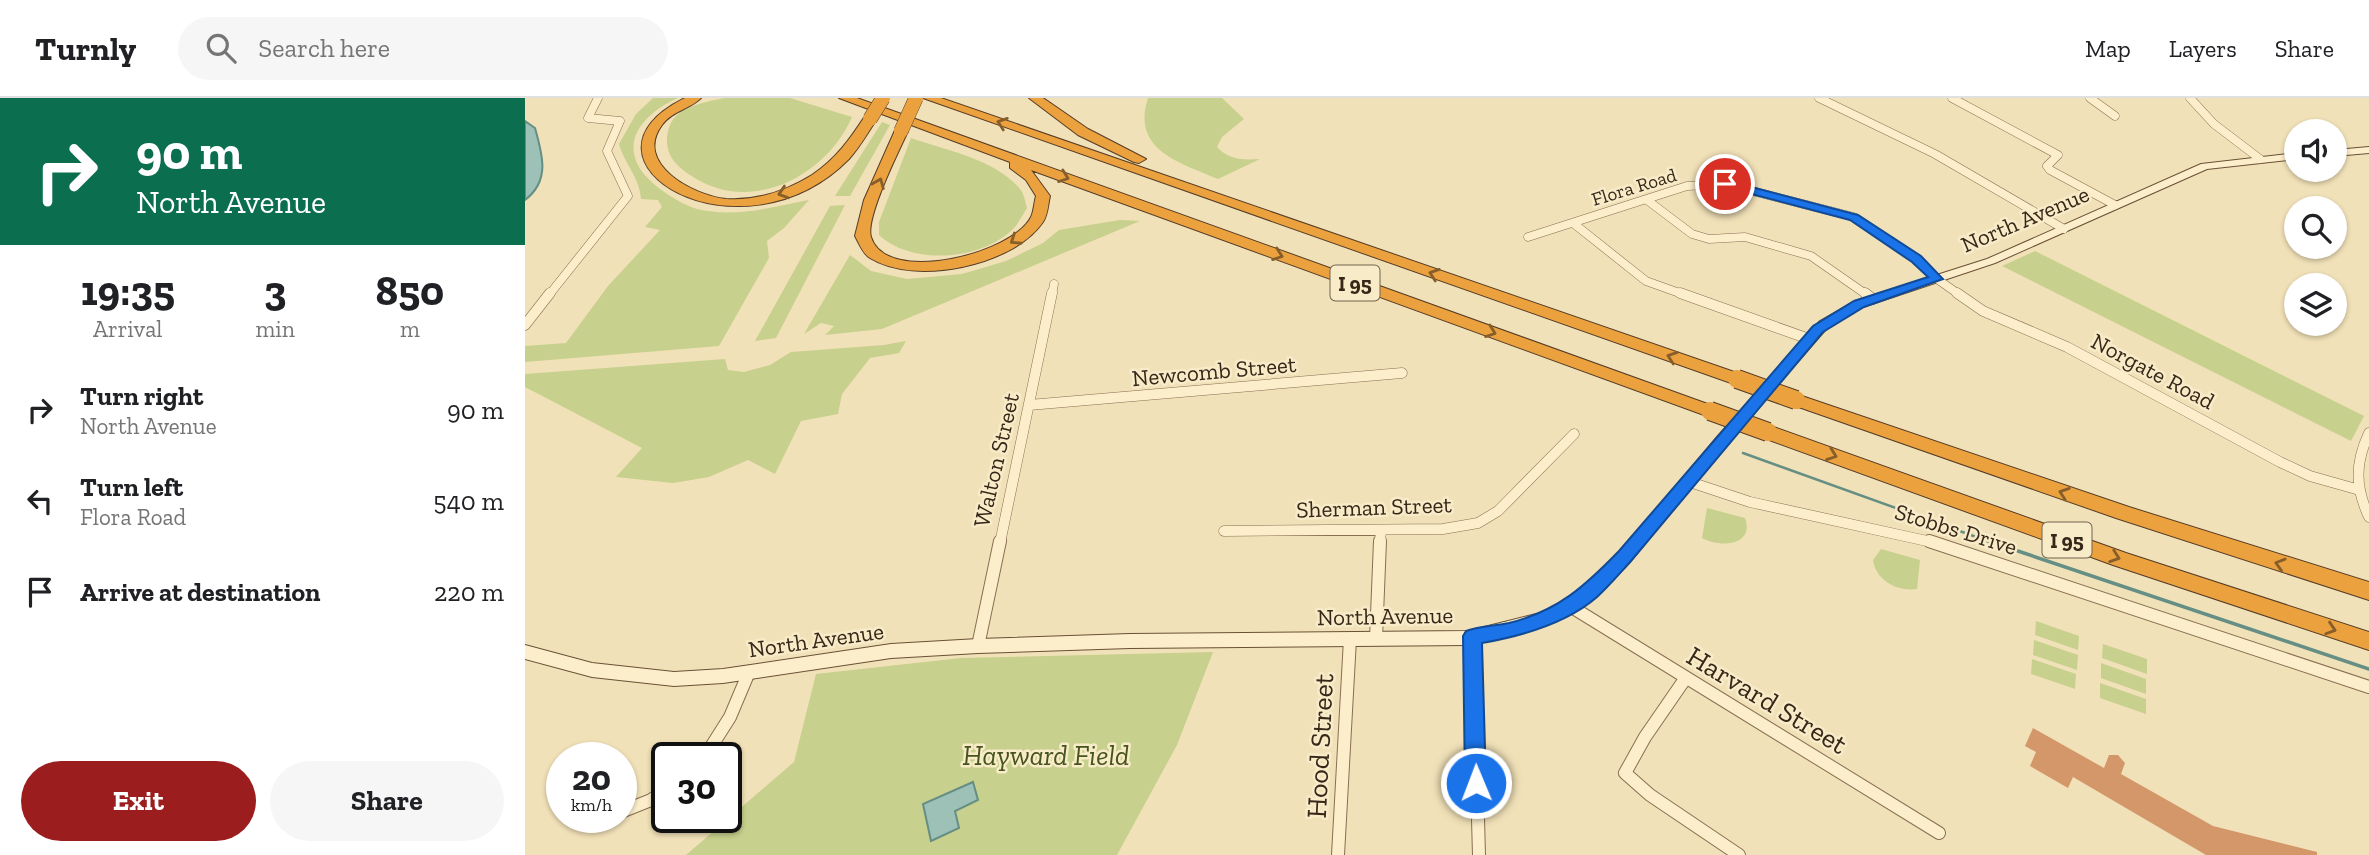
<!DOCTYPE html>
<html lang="en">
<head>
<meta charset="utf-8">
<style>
	body { margin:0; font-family:"Zilla Slab",serif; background:#f6f6f6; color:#202124; height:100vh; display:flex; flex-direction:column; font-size:26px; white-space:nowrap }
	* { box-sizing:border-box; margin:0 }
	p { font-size:23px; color:#757577 }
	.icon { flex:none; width:38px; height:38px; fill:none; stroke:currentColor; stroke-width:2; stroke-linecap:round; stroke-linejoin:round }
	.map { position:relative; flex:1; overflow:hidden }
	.drawer { display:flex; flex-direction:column; background:#fff; width:525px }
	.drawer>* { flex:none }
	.banner { background:#0b6e4f; color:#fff; overflow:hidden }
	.tools { position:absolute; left:1759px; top:21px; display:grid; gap:14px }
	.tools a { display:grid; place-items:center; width:63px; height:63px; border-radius:50%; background:#fff; box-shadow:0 2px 5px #0004; font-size:35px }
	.speed { position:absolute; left:21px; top:644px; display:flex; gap:14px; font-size:35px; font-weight:700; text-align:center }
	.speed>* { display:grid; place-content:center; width:91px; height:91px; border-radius:50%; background:#fff; box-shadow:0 2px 5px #0004; line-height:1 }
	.speed small { font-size:18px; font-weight:400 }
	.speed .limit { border:4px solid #111; border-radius:10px; background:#fff; color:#111 }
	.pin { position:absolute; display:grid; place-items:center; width:60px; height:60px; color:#fff; margin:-30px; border:4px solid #fff; border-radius:50%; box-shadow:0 2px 7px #0007 }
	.me { position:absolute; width:77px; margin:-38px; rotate:359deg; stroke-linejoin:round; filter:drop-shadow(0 0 5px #0008) }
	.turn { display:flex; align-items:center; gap:24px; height:147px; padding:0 21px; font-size:32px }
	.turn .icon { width:91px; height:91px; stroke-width:2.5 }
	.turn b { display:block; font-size:49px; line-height:60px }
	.eta { display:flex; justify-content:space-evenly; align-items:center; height:119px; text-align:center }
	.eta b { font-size:42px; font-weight:800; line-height:49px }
	.button { display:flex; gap:14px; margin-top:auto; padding:14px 21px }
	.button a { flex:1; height:80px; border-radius:42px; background:#9c1d1d; color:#fff; font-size:28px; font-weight:800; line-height:80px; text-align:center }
	.button a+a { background:#f6f6f6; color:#202124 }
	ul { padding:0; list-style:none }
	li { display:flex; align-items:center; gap:21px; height:91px; padding:0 21px }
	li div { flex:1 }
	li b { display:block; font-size:26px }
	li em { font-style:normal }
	header { display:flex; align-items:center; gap:42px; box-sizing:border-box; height:98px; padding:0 35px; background:#fff; border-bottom:2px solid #e0e0e0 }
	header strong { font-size:33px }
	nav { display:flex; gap:38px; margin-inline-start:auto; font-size:24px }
	.search { width:490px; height:63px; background:#f6f6f6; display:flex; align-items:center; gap:18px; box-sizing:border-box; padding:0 24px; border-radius:38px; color:#757577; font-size:26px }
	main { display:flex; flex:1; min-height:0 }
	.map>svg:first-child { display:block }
</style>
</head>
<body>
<header>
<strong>Turnly</strong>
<div class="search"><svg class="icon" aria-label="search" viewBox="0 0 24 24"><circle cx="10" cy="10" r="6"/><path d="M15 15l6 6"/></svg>Search here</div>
<nav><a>Map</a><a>Layers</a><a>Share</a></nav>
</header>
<main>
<section class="drawer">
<div class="banner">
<div class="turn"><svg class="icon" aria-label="right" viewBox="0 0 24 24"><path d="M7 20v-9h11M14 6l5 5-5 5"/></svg><div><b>90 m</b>North Avenue</div></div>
</div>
<div class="eta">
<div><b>19:35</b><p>Arrival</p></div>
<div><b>3</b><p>min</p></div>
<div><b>850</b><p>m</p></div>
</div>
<ul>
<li><svg class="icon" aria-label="right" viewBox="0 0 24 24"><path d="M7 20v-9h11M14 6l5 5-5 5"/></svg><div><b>Turn right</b><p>North Avenue</p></div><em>90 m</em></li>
<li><svg class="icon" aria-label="left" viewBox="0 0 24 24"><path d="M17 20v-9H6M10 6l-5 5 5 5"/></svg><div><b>Turn left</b><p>Flora Road</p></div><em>540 m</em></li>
<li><svg class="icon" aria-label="arrive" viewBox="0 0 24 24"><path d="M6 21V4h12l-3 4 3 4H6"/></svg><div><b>Arrive at destination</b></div><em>220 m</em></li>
</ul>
<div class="button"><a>Exit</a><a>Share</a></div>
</section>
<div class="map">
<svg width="1844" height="757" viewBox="0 0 1844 757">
	<rect width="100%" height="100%" fill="#f1e1b8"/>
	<!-- green -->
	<path fill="#c7d08c" d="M128,0H153C108,20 89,57 135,91C146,99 159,107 172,111C209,120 248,109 284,102L259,130L242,143L244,160L194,248L0,264V248L41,245L83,188L135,132L120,129L137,109L133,102L116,101C115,80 99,65 94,46L111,16Z
		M200,0H265L327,19C301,79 224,118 165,77C153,69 142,59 142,43C142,34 144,26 150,19C162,7 184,3 200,0Z
		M623,0H697L719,21L697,39L692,49C704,62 718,62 735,61L693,81C654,64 606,52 623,0Z
		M357,24L365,27L325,98H310Z
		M386,40C420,52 470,61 494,90C499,95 500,103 502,110C498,116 494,124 490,129C458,163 387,168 354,137V124Z
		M320,107L251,240L230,243L305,108Z
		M595,122L615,123L357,231L300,237L309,228L296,225L279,236L325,157L346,173L382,181L437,176L481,163L518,145L534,132Z
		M1510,153L1839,318L1826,343L1477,168Z
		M381,243L374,255L345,260L317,296L313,316L276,323L250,376L223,362L184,379L148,385L91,379L117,350L0,289V276L200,261L203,272L219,274L245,267L266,254L359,247Z
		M1182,410L1220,420C1230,448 1195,450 1177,440Z
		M1356,451L1395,462L1392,491C1373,494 1351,483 1348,462Z
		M1511,523L1554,538L1553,552L1510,537Z
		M1509,542L1553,557L1552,572L1508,557Z
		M1578,546L1622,561V576L1577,560Z
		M688,554L652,647L592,757H161L269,664L291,576L436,560Z
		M1507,561L1551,576L1550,591L1506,576Z
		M1576,565L1621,581V596L1576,580Z
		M1575,585L1621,601V616L1575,600Z"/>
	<!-- water -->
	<path fill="#9dc1b7" stroke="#658e84" stroke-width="2" d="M0,23L10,30C18,58 25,83 0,102Z
		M448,684L453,702L430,713L434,730L406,743L398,706Z"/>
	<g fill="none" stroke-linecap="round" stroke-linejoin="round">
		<!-- stream-far1 -->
		<path stroke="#658e84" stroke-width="2.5" d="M1218,355L1468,445"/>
		<!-- stream -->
		<path stroke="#658e84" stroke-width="3.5" d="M1463,443L1844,571"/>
	</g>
	<!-- building -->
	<path fill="#d3976a" d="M1508,630L1579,670L1584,657H1593L1600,665L1596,676L1688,728L1792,754V757H1681L1548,679L1543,690L1505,668L1511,654L1500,648Z"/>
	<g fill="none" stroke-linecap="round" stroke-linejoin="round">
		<!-- street-far2 casing -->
		<g stroke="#886f52" stroke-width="9">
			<path id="street-far2" d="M1294,0L1410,56L1539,131
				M1427,0L1533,57L1522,68L1525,72L1590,107
				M1565,0L1590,18
				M1665,0L1689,26L1735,61
				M1122,102L1167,136L1184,141L1220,139L1286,158L1342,197
				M1048,125L1121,183L1160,197
				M1003,139L1162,88L1200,86L1329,119L1391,161L1412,181L1435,197
				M24,197L103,98L82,53L95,23L63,20L73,0
				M527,197L529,186"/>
		</g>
		<!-- street-far1 casing -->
		<g stroke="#886f52" stroke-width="11">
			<path id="street-far1" d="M1155,195L1284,241
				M1340,195L1348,201
				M1432,195L1458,213L1542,249L1755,364L1785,378L1831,391
				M0,227L25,195
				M504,307L877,275
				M1844,335C1830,365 1830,389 1844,419
				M1162,383L1225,404L1411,445
				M699,433L918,431L953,425L973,413L1049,336
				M475,445L527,195
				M855,445L856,432"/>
		</g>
		<!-- street casing -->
		<g stroke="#886f52" stroke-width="14">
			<path id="street" d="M1404,443L1844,589
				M1045,508L1414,735
				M948,539L954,757
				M851,541L855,443
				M453,548L475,443
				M1160,581L1120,639L1100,675L1125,697L1214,757
				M179,660L205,619L224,574
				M96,714L126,702L142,691
				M813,757L825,541"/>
		</g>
		<!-- secondary casing -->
		<g stroke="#6a5035" stroke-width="2">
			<path id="secondary" d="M1844,49V55L1810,58V52Z
				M1771,55V61L1682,71L1470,165L1338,209L1303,229L1201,346L1104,465L1079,491L1051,513L1026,525L995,535L943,547L605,550L453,555L366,560L198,585L149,588L67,579L0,561V547L67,565L149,574L198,571L366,546L453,541L605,536L943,533L1015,515L1039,503L1068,482L1094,456L1192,339L1295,223L1330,203L1462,161L1676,66Z"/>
		</g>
		<!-- highway casing -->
		<g stroke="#553d27" stroke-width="2">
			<path id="highway" d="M160,0H176C165,11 147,13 137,27C108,66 169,98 201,101C231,103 261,93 287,77C311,61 325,41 340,18H350L352,21C343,34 335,49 324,61C215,171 33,62 160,0Z
				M314,0H332L1191,309L1194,313L1191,317H1179L506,72L525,98C523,106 523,117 518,124C488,168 390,188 345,160C338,156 334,145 330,138L339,102L371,30L376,29L383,33C374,53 340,120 346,139C361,188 488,156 506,119C509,113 509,104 511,98L501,82L485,70V64Z
				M398,0H416L1218,277L1221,281L1212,287L1206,285Z
				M504,0H518L563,31L621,61L614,65L609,64L553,37Z
				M1271,296L1604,409L1844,484V502L1591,420L1265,306L1262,302L1265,298Z
				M1243,327L1601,455L1844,534V552L1588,467L1236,339L1234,334L1236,329Z"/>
		</g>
		<!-- street-far2 -->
		<use href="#street-far2" stroke="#fceecb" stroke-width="8"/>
		<!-- street-far1 -->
		<use href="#street-far1" stroke="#fceecb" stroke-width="10"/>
		<!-- street -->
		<use href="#street" stroke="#fceecb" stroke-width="12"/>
		<!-- secondary -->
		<use href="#secondary" fill="#fceecb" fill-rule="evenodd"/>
		<!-- highway -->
		<use href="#highway" fill="#eba13e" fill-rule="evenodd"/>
		<!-- highway-bridge-far1 casing -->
		<g stroke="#553d27" stroke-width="15" stroke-linecap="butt">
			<path id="highway-bridge-far1" d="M345,21L358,0
				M376,33L391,0"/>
		</g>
		<!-- highway-bridge casing -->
		<g stroke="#553d27" stroke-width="20" stroke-linecap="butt">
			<path id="highway-bridge" d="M1212,281L1271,302
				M1185,313L1243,334"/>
		</g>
		<!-- highway-bridge-far1 -->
		<use href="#highway-bridge-far1" stroke="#eba13e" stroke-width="14"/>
		<!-- highway-bridge -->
		<use href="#highway-bridge" stroke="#eba13e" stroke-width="18"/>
	</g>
	<!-- one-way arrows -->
	<defs><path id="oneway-chevron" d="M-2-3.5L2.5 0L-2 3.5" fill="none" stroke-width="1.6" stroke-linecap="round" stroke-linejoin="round" transform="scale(1.75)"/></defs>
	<g stroke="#875e2a">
		<use href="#oneway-chevron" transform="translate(477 25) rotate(-161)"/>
		<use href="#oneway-chevron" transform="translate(539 79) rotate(20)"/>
		<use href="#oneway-chevron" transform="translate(354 85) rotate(-68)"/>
		<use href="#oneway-chevron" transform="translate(258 95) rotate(162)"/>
		<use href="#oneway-chevron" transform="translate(490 142) rotate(146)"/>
		<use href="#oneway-chevron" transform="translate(753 157) rotate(20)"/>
		<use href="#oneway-chevron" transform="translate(909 176) rotate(-161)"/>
		<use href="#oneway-chevron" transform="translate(966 234) rotate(20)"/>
		<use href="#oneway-chevron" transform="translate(1147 259) rotate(-161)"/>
		<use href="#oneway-chevron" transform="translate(1307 357) rotate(20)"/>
		<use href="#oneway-chevron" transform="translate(1539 395) rotate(-161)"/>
		<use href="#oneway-chevron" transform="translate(1590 459) rotate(19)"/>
		<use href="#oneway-chevron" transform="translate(1755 466) rotate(-163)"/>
		<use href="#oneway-chevron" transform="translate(1806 531) rotate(18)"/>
	</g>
	<!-- route -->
	<path fill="#1a73e8" stroke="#114b97" stroke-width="2" d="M1200,82L1333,117L1396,158L1418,181L1339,209L1298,234L1106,463C1095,475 1084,488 1072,499C1041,526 997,538 957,545L961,685L958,692L951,694L943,692L940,685L938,538L941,533C955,528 970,528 984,525C1033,513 1060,488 1094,453L1288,228L1329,203L1403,179L1387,164L1325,122L1196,88L1194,86Z"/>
	<g text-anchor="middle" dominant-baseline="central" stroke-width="5" stroke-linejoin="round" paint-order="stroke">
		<!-- far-street labels -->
		<g font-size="19" fill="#362719" stroke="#f8ebc8">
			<text transform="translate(1109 89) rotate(-17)">Flora Road</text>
		</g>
		<!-- shield labels -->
		<g fill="#f8ebc8" stroke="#70624e" stroke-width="2">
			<rect x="805.5" y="167.5" width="49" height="35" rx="5"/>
			<rect x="1517.5" y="424.5" width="49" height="35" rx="5"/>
		</g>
		<g font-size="21" font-weight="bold" fill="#362719">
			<text x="830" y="185">I 95</text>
			<text x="1542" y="442">I 95</text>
		</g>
		<!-- street labels -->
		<g font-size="23" fill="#362719" stroke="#f8ebc8">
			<text transform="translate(1500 121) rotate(-23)">North Avenue</text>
			<text transform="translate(689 273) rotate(-5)">Newcomb Street</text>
			<text transform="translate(1628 273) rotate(28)">Norgate Road</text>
			<text transform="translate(471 362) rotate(-77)">Walton Street</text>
			<text transform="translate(849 409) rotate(-2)">Sherman Street</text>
			<text transform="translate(1431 431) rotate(17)">Stobbs Drive</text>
			<text transform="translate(860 518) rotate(-1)">North Avenue</text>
			<text transform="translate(291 542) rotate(-8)">North Avenue</text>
		</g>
		<!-- near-street labels -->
		<g font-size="28" fill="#362719" stroke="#f8ebc8">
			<text transform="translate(1242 602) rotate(31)">Harvard Street</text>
			<text transform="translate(795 648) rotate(-87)">Hood Street</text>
		</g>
		<!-- near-park labels -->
		<g font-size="28" font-style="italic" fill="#46541d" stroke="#f8ebc8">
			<text x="521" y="657">Hayward Field</text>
		</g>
	</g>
</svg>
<div class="tools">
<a><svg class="icon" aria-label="sound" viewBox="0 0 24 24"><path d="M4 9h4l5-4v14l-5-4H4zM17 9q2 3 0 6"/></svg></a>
<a><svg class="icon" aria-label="search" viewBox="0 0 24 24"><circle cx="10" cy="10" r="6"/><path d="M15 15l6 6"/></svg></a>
<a><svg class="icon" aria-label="layers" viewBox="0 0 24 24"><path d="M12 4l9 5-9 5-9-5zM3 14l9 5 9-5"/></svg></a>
</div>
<div class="speed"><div>20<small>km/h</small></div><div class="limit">30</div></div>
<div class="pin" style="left:1200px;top:86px;background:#d93025"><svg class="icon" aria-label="arrive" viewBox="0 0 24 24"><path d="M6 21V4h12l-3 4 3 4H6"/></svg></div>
<svg class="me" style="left:951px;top:685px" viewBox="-20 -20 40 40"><circle r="17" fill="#1a73e8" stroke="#fff" stroke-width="3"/><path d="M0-11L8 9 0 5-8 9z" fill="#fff"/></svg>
</div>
</main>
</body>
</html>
